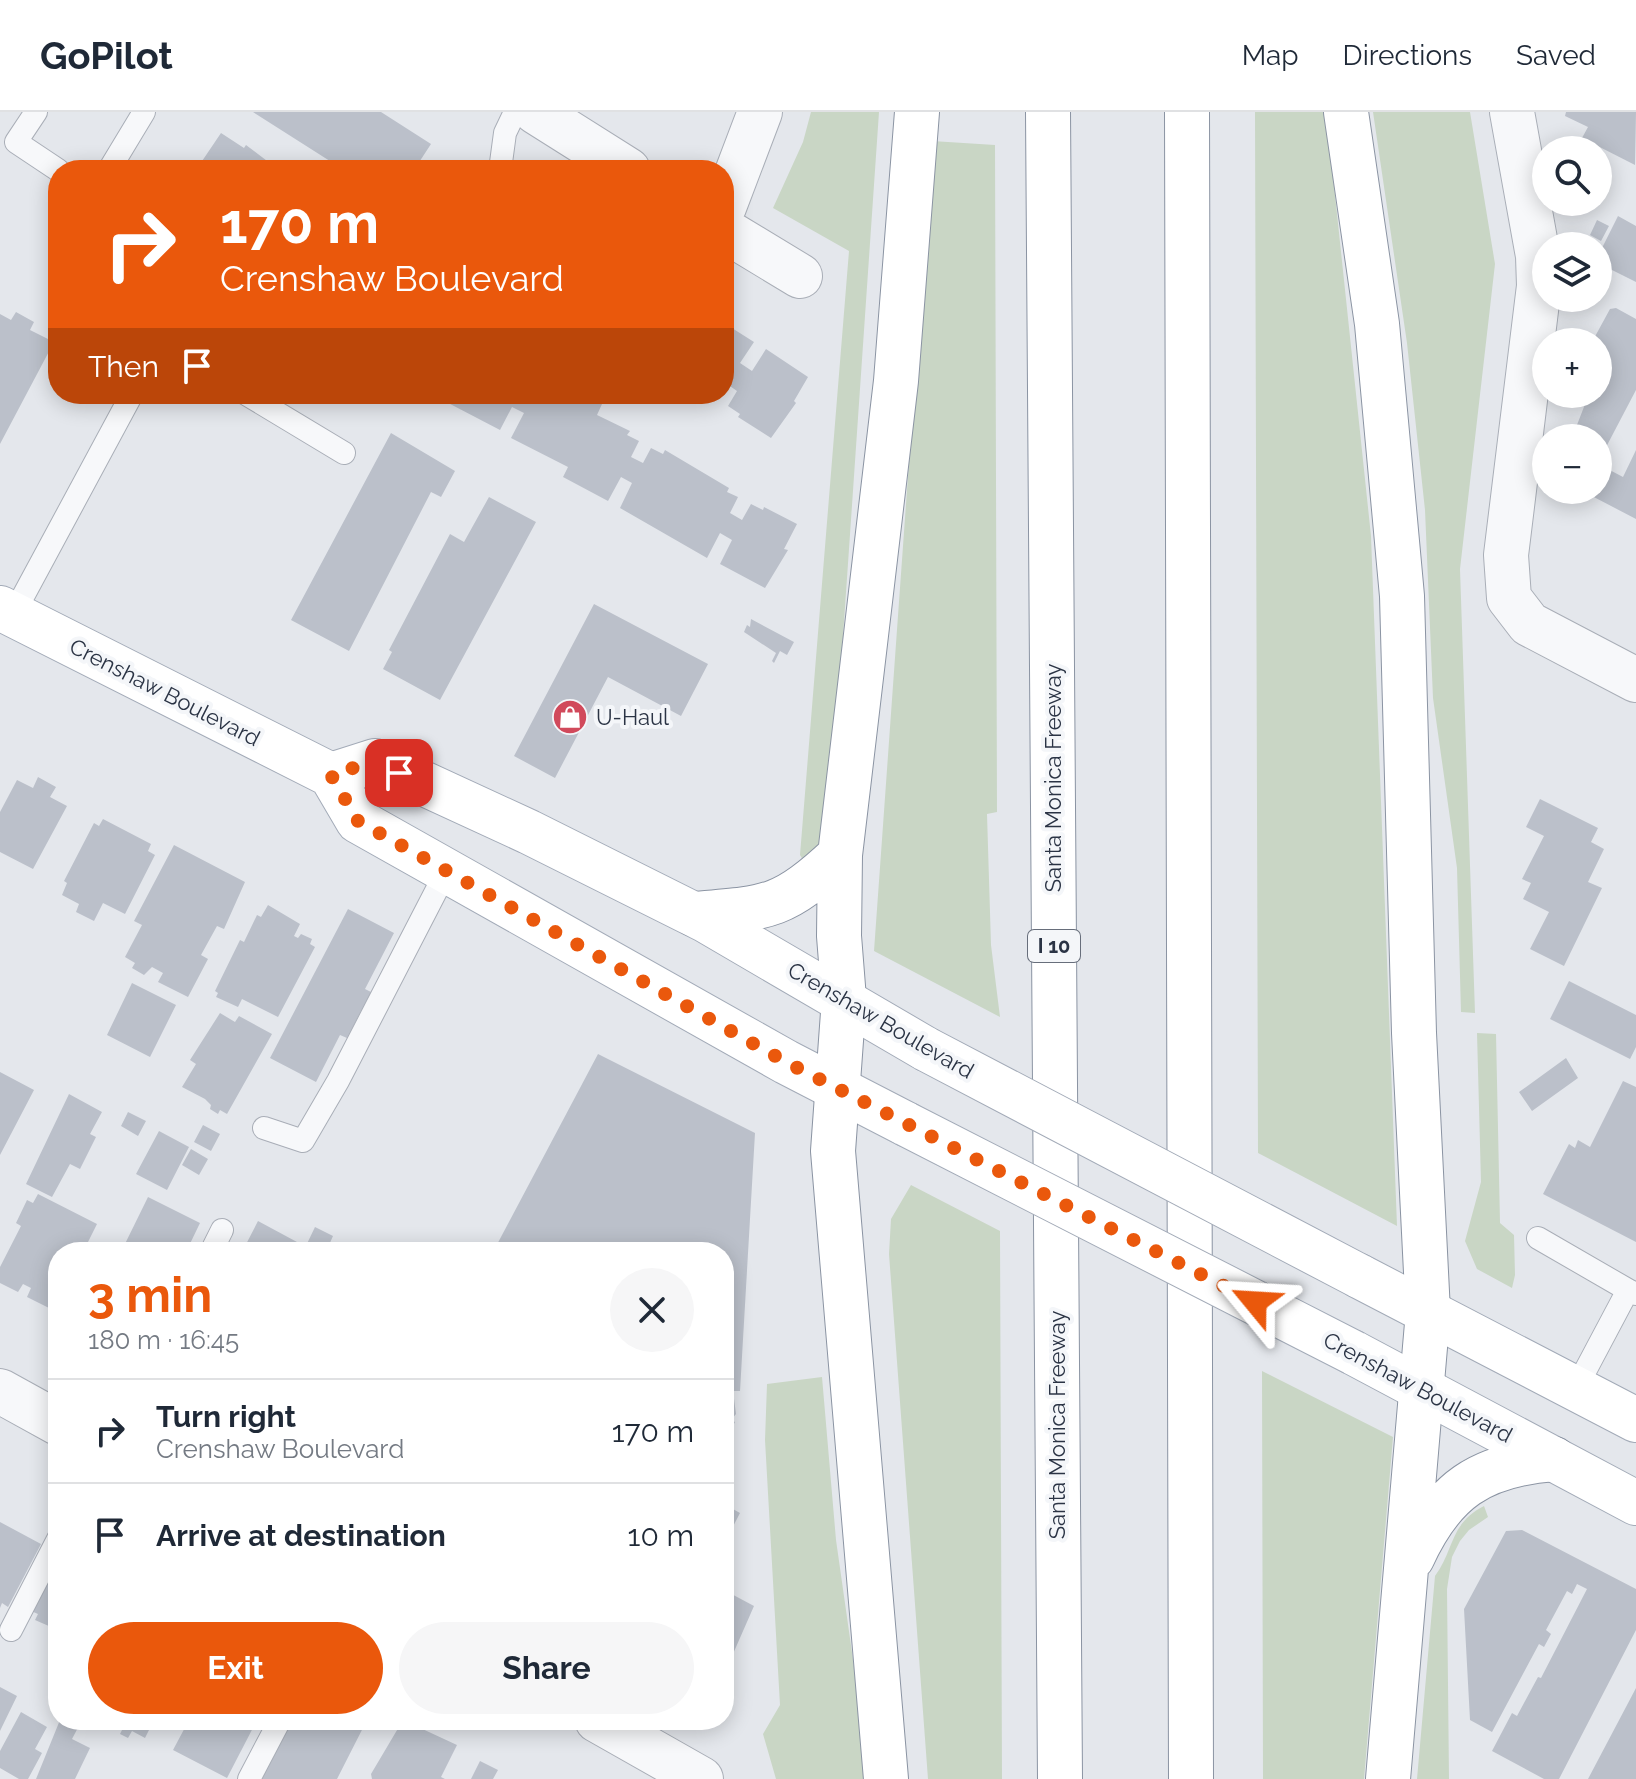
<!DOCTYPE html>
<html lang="en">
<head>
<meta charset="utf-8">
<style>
	body { margin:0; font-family:Raleway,sans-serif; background:#f6f6f7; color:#1f2937; height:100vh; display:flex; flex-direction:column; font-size:30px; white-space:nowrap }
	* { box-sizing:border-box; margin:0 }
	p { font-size:26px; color:#747a83 }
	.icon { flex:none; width:44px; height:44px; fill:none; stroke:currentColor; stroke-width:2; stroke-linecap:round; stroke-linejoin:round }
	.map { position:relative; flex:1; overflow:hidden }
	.panel { position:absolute; left:48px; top:1130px; width:686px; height:488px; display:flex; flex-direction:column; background:#fff; border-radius:32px; box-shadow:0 4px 20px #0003 }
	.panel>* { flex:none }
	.top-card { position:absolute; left:48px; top:48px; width:686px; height:244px; border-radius:32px; box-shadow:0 4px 20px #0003; background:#ea580c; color:#fff; overflow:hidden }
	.controls { position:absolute; left:1532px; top:24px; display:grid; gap:16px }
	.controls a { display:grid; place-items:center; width:80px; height:80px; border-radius:50%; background:#fff; box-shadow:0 4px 20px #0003; font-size:40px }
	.pin { position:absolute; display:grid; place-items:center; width:68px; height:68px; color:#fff; margin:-34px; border-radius:16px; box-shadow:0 4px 12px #0006 }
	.me { position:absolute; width:88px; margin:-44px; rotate:297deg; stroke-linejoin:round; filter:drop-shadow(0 0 6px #0008) }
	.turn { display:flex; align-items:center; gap:28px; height:168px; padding:0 40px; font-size:36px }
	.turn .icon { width:104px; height:104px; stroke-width:2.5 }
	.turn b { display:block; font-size:56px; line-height:68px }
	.then { display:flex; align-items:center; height:76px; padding:0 40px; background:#0003; gap:16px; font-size:30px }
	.round { display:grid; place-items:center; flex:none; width:84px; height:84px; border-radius:42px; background:#f6f6f7 }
	.overview { display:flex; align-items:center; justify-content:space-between; height:136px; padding:0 40px }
	h1 { font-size:48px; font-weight:700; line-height:60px; color:#ea580c }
	.action { display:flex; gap:16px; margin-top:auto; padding:16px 40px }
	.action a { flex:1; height:92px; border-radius:48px; background:#ea580c; color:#fff; font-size:32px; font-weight:700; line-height:92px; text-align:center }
	.action a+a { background:#f6f6f7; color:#1f2937 }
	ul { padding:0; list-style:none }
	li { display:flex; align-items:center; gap:24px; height:104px; padding:0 40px; border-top:2px solid #e0e1e3 }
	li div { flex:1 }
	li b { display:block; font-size:30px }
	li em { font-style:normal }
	header { display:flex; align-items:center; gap:48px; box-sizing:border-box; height:112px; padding:0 40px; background:#fff; border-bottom:2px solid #e0e1e3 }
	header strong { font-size:38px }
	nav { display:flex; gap:44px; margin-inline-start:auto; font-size:28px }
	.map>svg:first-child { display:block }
</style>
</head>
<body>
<header>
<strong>GoPilot</strong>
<nav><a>Map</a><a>Directions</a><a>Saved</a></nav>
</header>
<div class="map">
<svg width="1636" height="1667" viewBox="0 0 1636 1667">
	<rect width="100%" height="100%" fill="#e4e7ec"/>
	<!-- green -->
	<path fill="#c9d6c5" d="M811,0H879L831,699L826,724L806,753L800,743L849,139L773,96L803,30Z
		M1255,0H1324L1331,45L1371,424L1397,1114L1258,1041Z
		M1373,0H1470L1495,152L1460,457L1475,901L1461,900L1457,756L1433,586L1425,398L1407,231Z
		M932,29L995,33L997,700L987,702L991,833L1000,905L874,839Z
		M1477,921L1496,922L1500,1111L1514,1123L1515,1163L1512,1176L1477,1157L1465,1129L1481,1070Z
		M911,1073L1000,1119L1002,1667H928L889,1142L891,1107Z
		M1262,1259L1393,1325L1364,1667H1263Z
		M822,1265L836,1428L870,1667H776L763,1622L780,1593L765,1328L767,1272Z
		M1484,1394L1488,1405L1469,1418L1460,1429L1452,1445L1447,1477L1449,1667H1417L1435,1464C1455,1437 1449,1412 1484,1394Z"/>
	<!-- building -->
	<path fill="#bbc0ca" d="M253,0H381L431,32L414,58H344Z
		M1566,0H1636L1635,53L1582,26L1588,15L1565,4Z
		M221,21L244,36L246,33L279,58H196Z
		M1618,104L1636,114V170L1598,151V144Z
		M1597,108L1609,114L1601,129L1590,123Z
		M1616,196L1636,207V278L1604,339L1598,335V326H1580L1575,318L1589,282H1598V230H1592L1610,197Z
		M16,200L34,210L30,218L54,230L0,332V202L11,208Z
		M724,211L754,230L740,251L752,259L766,237L808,265L794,289L796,291L771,326L738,305L740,302L728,294L737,279L727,272L724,277Z
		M431,282H582L602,292L597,303L630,319L627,323L639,329L631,345L643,351L651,336L663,342L665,338L729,376L727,380L738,385L730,401L742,408L751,392L763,398L764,395L797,412L784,437L788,438L765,476L720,452L732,428L720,421L707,446L620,396L632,371L621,365L608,389L563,365L568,355L511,326L524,301L512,295L500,318Z
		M391,321L455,359L441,385L431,380L349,539L291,508Z
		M1636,338V407L1590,383L1592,378H1598V367L1604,355L1623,365Z
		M489,385L536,410L440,588L383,557L392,540L389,538L450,422L464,430Z
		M594,492L708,552L681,604L608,565L555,666L514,644Z
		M751,507L794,530L787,543L780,539L774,551L772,549L776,541L744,520L747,513L750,515Z
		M38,665L56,675L50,685L67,694L33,757L0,740V700L17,668L33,676Z
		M1540,687L1598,716L1591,730L1604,737L1588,770L1602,776L1564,854L1530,837L1549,800L1523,787L1531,771L1522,767L1544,724L1526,715Z
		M103,707L151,732L148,739L155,743L125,802L103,791L94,809L76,800L79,792L62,783L67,771L64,769L94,711L99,714Z
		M174,733L245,770L224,817L217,814L201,843L208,847L188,885L158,870L163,861L152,855L144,863L132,856L135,851L125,845L142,813L134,809Z
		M268,793L300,812L294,824L298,826L301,822L312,827L310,832L315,835L278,905L242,887L238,895L216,885L218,881L215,879L240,828L244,830L257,803L261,805Z
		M348,797L394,821L365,877L371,880L347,926L340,923L316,970L270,946Z
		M1569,869L1636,903V935L1630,947L1550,907Z
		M132,871L176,893L150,945L107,923Z
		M220,901L235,910L239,904L272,922L227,1002L220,998L218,1002L210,997L211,993L205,987L182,975L196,952L190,948Z
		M598,942L755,1021L740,1279H733L736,1302L731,1308L735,1310L724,1331V1140H493Z
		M1566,946L1578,966L1532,999L1519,980Z
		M0,960L34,978L0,1043Z
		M1623,969L1636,975V1130L1543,1082L1569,1032L1575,1036L1578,1028L1590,1035Z
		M69,982L102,1000L90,1022L96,1025L80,1057L70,1052L52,1085L26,1072Z
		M128,1000L146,1009L138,1024L121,1014Z
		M203,1013L220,1022L211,1039L194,1030Z
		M159,1019L189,1035L167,1078L136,1062Z
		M191,1037L208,1047L199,1063L182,1053Z
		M38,1082L97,1112L88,1130L94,1133L90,1140H58V1188L53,1198L27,1185L31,1176L23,1172L18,1180L0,1171V1155L21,1114L16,1111L27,1088L33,1091Z
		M148,1085L200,1111L186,1140H121Z
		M258,1109L297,1130L292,1140H242Z
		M315,1115L333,1124L329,1133L342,1140H303Z
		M724,1392L740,1401L724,1432Z
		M0,1410L41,1432L8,1495L2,1491L0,1496Z
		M1522,1418L1636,1477V1518L1559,1667H1544L1492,1639L1512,1601L1517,1604L1538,1565L1541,1566L1587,1477L1577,1472L1572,1482L1567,1479L1546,1518L1551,1522L1544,1535L1539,1532L1492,1620L1470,1608L1464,1497L1506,1419Z
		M48,1462L58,1468V1518L35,1508L38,1502L29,1498Z
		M724,1478L754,1494L729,1551L724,1549Z
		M0,1575L17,1584L0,1619Z
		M1636,1576V1667H1588Z
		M21,1600L47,1615L35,1637L42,1641L28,1667H19L0,1656V1639Z
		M60,1608H82L72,1627L90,1636L75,1667H36Z
		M112,1608H154L145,1626L132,1619L128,1626L120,1622L124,1614Z
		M189,1608H257L227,1666L173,1638Z
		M290,1608H367L337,1667H260Z
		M403,1608L457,1633L441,1665L445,1667H372L371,1662Z
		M480,1649L498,1658L493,1667H471Z"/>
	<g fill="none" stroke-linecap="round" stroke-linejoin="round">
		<!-- lane casing -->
		<g stroke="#a9aeb7" stroke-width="24">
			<path id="lane" d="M36,0L16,30L58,58
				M109,58L144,0
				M500,58L505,21L515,0
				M246,282L344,341
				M13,503L132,282
				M264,1016L303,1029L338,969L447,758
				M1538,1126L1628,1178
				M211,1140L222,1118
				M1575,1278L1628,1178L1636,1182
				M11,1518L58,1427
				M249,1667L280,1608"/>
		</g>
		<!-- street casing -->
		<g stroke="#a9aeb7" stroke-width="46">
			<path id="street" d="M536,0L628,58
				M1512,0L1538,144L1539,174L1506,443L1509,486L1529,512L1636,568
				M724,95L760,0
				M724,118L800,164
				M0,1279L58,1311
				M597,1608L701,1667"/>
		</g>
		<!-- primary casing -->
		<g stroke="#a3abb8" stroke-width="46">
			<path id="primary" d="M0,496L331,663L358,709L786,950L906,1012
				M331,663L375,649L529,720L705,808L926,937
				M1359,1164L1636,1308
				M1354,1241L1636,1391"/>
		</g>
		<!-- highway casing -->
		<g stroke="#8b94a3" stroke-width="46">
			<path id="highway" d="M1048,0L1060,1667
				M1187,0L1191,1667
				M1346,0L1377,212L1402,484L1414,921L1428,1200L1388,1667
				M694,802C770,796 783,796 840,743
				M1412,1446C1443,1378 1480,1353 1554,1347
				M886,1667L833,1039L844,887L839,824L840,743L896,269L917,0"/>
		</g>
		<!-- lane -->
		<use href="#lane" stroke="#f7f8fa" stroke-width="22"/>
		<!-- street -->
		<use href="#street" stroke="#f7f8fa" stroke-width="44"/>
		<!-- primary -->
		<use href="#primary" stroke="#fff" stroke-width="44"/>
		<!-- highway -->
		<use href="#highway" stroke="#fff" stroke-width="44"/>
		<!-- primary-bridge casing -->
		<g stroke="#a3abb8" stroke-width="46" stroke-linecap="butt">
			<path id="primary-bridge" d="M926,937L1359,1164
				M906,1012L1354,1241"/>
		</g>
		<!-- primary-bridge -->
		<use href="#primary-bridge" stroke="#fff" stroke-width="44"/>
	</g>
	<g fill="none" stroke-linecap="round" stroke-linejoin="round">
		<!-- route -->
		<path stroke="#ea580c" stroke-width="14" stroke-dasharray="0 25.2" d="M399,661L375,649L331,663L358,709L786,950L1255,1190"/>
	</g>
	<!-- icons -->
	<defs>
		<g id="shop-disc" transform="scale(1.8)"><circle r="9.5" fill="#d1495b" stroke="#f4f6f9"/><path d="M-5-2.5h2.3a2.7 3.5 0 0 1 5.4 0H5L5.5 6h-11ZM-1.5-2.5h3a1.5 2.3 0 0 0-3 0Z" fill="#fff"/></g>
	</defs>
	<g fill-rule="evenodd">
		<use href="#shop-disc" x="570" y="605"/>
	</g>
	<g text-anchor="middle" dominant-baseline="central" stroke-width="8" stroke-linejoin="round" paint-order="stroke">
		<!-- shield labels -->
		<rect fill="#f4f6f9" stroke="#676e7b" stroke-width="2" x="1028" y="818" width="52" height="32" rx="6"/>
		<g font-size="20" font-weight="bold" fill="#2b3445">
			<text x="1054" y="834">I 10</text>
		</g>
		<!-- street labels -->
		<g font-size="22" fill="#2b3445" stroke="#f4f6f9">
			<text transform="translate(165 580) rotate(27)">Crenshaw Boulevard</text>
			<text transform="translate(1053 666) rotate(-90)">Santa Monica Freeway</text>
			<text transform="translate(881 908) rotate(30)">Crenshaw Boulevard</text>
			<text transform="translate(1418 1275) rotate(28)">Crenshaw Boulevard</text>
			<text transform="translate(1057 1313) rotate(-90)">Santa Monica Freeway</text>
		</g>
		<!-- poi labels -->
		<g font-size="22" fill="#2b3445" stroke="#f4f6f9" text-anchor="start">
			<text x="596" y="605">U-Haul</text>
		</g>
	</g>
</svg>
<div class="controls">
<a><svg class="icon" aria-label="search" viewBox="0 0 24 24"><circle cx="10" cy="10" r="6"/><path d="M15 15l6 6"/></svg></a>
<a><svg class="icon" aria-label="layers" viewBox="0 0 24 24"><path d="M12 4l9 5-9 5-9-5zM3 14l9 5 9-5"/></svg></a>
<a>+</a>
<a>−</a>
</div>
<div class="pin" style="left:399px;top:661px;background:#d93025"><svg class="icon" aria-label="arrive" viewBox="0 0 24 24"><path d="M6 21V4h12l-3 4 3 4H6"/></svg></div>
<svg class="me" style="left:1255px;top:1190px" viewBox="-20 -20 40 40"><path d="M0-17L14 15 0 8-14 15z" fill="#ea580c" stroke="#fff" stroke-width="4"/></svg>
<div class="top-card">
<div class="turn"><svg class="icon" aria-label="right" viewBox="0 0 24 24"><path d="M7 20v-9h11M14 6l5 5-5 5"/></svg><div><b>170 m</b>Crenshaw Boulevard</div></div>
<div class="then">Then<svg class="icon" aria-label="arrive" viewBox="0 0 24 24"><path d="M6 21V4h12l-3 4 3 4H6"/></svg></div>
</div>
<section class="panel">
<div class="overview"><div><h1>3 min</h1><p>180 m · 16:45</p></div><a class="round"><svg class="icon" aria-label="close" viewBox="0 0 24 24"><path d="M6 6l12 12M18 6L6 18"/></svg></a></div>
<ul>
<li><svg class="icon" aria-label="right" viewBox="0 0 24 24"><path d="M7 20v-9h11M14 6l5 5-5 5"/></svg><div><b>Turn right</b><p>Crenshaw Boulevard</p></div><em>170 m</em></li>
<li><svg class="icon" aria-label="arrive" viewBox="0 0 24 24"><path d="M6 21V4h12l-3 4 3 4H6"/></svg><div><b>Arrive at destination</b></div><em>10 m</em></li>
</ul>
<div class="action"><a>Exit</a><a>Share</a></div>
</section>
</div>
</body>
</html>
